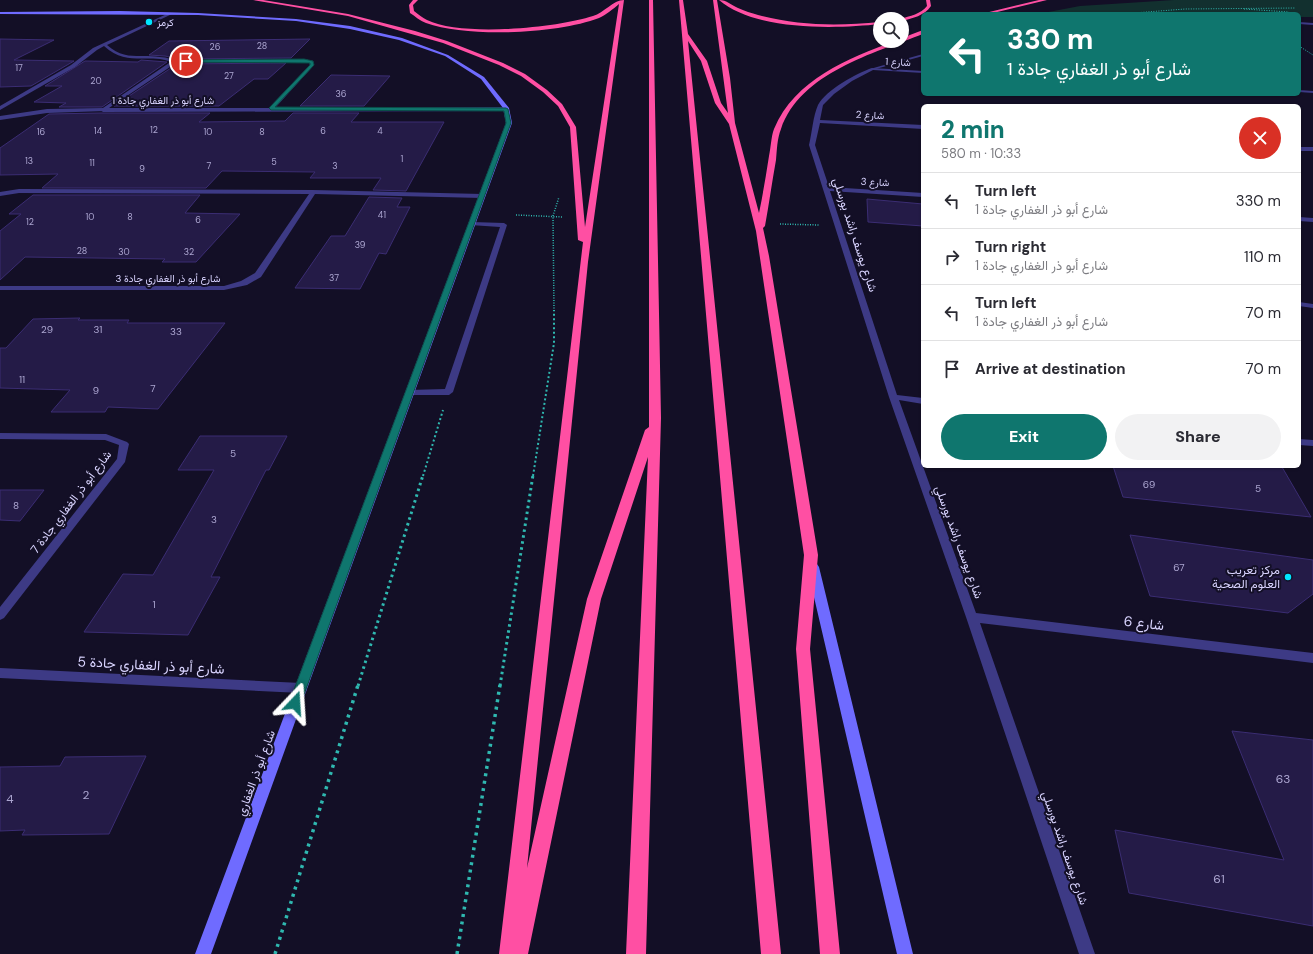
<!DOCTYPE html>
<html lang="en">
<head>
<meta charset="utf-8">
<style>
	body { margin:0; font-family:"DM Sans",Vazirmatn,sans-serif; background:#f2f2f3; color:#2b2b33; height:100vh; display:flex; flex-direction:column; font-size:15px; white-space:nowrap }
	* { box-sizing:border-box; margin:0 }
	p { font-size:13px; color:#7c7c81 }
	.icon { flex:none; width:22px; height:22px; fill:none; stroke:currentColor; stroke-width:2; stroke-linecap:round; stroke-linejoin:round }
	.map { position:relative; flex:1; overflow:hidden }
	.side { position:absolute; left:921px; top:104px; width:380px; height:364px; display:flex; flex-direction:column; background:#fff; border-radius:6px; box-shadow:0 1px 3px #0004 }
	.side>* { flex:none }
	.hud { position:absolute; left:921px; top:12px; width:380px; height:84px; border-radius:6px; box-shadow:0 1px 3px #0004; background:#0f766e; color:#fff; overflow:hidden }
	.fabs { position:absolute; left:873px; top:12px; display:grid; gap:8px }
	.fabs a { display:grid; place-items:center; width:36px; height:36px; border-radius:50%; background:#fff; box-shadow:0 1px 3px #0004; font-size:20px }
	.pin { position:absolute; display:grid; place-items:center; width:34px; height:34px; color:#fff; margin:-17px; border:2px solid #fff; border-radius:50%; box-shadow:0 1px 4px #0007 }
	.me { position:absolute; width:44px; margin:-22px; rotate:20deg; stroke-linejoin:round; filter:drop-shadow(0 0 3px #0008) }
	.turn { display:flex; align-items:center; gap:14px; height:84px; padding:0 20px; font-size:18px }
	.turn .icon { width:52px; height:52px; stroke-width:2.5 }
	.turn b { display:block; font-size:28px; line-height:34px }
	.round { display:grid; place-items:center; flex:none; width:42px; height:42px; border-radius:21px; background:#f2f2f3 }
	.headline { display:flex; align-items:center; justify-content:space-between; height:68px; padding:0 20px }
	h1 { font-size:24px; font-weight:800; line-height:30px; color:#0f766e }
	.cta { display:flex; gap:8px; margin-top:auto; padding:8px 20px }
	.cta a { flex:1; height:46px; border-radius:24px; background:#0f766e; color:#fff; font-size:16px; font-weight:800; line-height:46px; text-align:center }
	.cta a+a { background:#f2f2f3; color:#2b2b33 }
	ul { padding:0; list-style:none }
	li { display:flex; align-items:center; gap:12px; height:56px; padding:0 20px; border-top:1px solid #e1e1e2 }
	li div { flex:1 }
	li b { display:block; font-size:15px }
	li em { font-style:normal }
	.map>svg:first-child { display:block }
</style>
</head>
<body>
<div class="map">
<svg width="1313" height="954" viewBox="0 0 1313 954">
	<rect width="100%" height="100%" fill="#130f26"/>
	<!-- green -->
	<path fill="#12302f" d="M1174,0H1313V17H1299V14H1038L1080,6Z"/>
	<!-- building -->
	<path fill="#241b47" stroke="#3b2d73" d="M0,39L54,40L14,60L74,61L31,86L0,87Z
		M310,39L291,58L179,59L165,56L149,55L169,41Z
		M141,60L167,62L102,107H59L66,103L34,102L62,86H45L85,61L138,62Z
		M286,63L268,79H254L219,106H114L177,64Z
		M331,75L390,76L364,106H300Z
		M101,113H210L199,122L285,121L293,113H359L351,122H444L406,191L373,190L381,178H310L315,172L222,171L206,188H42L58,174L0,175V148L49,114Z
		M33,195H200L185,213L240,214L196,262H162L165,259L25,257L0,280V231L21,214H9Z
		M369,197L402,198L397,207H410L386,254L379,253L360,289L295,288L331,236H345Z
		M867,199L923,204V226L868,222Z
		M80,318L78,320H129L127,323H225L158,409L108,407L105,412H51L70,390L0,388V348H6L33,319Z
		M200,436H287L269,470H266L211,577H220L188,635L84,632L123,574L153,575L214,470H178Z
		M1113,466H1268L1282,467L1311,517L1123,497Z
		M0,490H44L20,521L0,520Z
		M1130,535L1313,560V594L1288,613L1150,596Z
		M1232,731L1313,740V926L1129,893L1115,830L1284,860Z
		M146,756L109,834L22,835L25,830L0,831V767L60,766L65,757Z"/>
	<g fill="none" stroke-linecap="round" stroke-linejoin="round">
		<!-- path-far4 -->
		<path stroke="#2fb8b0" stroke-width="1" stroke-dasharray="1 1.5" stroke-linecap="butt" d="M1244,9L1289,12
			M1121,14L1185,9L1295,8
			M1299,46L1313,55"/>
		<!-- path-far3 -->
		<path stroke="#2fb8b0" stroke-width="1.5" stroke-dasharray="1 1.5" stroke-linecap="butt" d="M516,215L563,217
			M780,224L819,225
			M554,311L553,216L559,197"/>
		<!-- path-far2 -->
		<path stroke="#2fb8b0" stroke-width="2" stroke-dasharray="2 2.5" stroke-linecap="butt" d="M423,476L443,410
			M533,476L554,343V310"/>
		<!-- path-far1 -->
		<path stroke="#2fb8b0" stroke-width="3" stroke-dasharray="2.5 3.5" stroke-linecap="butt" d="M358,686L423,475
			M500,686L533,475"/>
		<!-- path -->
		<path stroke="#2fb8b0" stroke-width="3.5" stroke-dasharray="3 4.5" stroke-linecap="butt" d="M275,954L358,685
			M457,954L500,685"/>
		<!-- lane -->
		<path fill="#3d3a85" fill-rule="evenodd" d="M169,13L172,14L107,45C125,61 139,54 160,57C167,57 173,60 179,61V63C172,63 167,60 160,59C138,57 123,63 104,46L97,50L75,67L0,110V106L71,65L93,48Z
			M1299,22L1313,23V25L1299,24Z
			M923,54V56L872,70L870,69Z
			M103,108L106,110L105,111L47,113L0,120V116L47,109Z
			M472,222L504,223L507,225L453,392L449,395H406L405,393L409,390L445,389L500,227L470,225L469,224Z"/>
		<!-- street -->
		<path fill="#3d3a85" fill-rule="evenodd" d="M304,59L313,61L314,65L275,108L506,107L509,109L506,111L103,112L100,110L169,63L175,61ZM304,61L309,63L310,65L269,108H109L173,65L177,63Z
			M872,68L923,71V73L873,70L852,81L834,94L823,105L820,120L923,125V129L820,123L815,145L829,187L923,193V197L830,191L897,395L923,398V404L899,400L976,613L1313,653V663L980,623L1095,954H1079L966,617L889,397L809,145C812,133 813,116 818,105C826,90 857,73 872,68Z
			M1299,90L1313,91V93L1299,92Z
			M1299,147H1313V151H1299Z
			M19,189L313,190L482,194L485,196L482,198L315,194L261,277L247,285L224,290H0V286H224L241,281L255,273L309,194L19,193L0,196V192Z
			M1299,217L1313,218V222L1299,221Z
			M1299,302L1313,304V308L1299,306Z
			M0,433L106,434L127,442L129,444L125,462L4,618L0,620V607L117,459L119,445L105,440L0,439Z
			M1299,439L1313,440V446L1299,445Z
			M0,668L301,683L306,684L307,688L306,692L301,693L0,678Z"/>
		<!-- secondary -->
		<path fill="#6f6bff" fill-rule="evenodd" d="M120,11L198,13L296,19L350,26L402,38L448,55L484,77L509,108L512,123L211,954H195L506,123L503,108L481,79L445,56L399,40L350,29L296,21L198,15L0,14V12Z
			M813,563L817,564L819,567L913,954H897L807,567L809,564Z"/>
		<!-- highway -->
		<path fill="#ff4fa3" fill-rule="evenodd" d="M253,0H263L348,14L415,31L447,41L503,63L525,74L547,90L562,104L576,127L585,227L619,4C613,9 606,15 599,18C557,34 468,38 426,23C420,21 415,16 410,13L409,5L413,0H418L413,5L414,11C418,14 423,18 427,20C461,37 556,28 593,16C604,13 613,0 624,0L588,262L527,868L587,599L645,430L649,427V0H653L661,418L646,954H626L648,457L601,599L528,954H499L583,242L578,240L570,127L558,106L543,92L521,76L499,65L443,43L348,16Z
			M679,0H683L688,34L707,61L721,103L728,113L713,0H717L730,78L735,123L759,213C763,194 766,175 769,156C771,147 771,137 774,129C795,79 848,59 894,41H902V38L923,30V34C874,53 800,73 781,129C777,139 777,150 776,160C772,182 769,204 765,226L763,228L769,256L818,555L810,649L840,954H820L796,649L804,555L756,231L729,124L715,103L701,61L688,41L781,954H761Z
			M719,0C727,0 731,5 738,8C744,11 752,13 758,15C798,26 839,26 880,22V24C835,29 755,31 719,0Z
			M926,0H930L931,6C924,16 913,18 902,21V19H900C910,16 921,14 927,6Z
			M1039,0H1047L989,14H981Z"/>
	</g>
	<!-- route -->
	<path fill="#0f766e" stroke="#0a4d48" d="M304,59L313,61L314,65L275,107L506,108L508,109L511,123L301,703L299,706L295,708L291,706L289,703L506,123L504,111L271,110L269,108L310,65V63L186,62L184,61L186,60Z"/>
	<!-- markers -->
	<g fill="#00e5ff" stroke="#130f26" stroke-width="1.5">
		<circle cx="149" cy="22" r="4"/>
		<circle cx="1288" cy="577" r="4"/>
	</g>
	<g text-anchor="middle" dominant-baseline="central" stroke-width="4" stroke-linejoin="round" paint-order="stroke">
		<!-- far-number labels -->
		<g font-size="9" fill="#aca6d1">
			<text x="262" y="46">28</text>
			<text x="215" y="47">26</text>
			<text x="19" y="68">17</text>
			<text x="229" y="76">27</text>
			<text x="96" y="81">20</text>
			<text x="341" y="94">36</text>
			<text x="154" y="130">12</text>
			<text x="98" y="131">14</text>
			<text x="323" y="131">6</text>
			<text x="380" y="131">4</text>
			<text x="41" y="132">16</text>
			<text x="208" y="132">10</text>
			<text x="262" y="132">8</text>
			<text x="402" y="159">1</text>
			<text x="29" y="161">13</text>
			<text x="274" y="162">5</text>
			<text x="92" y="163">11</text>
			<text x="209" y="166">7</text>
			<text x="335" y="166">3</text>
			<text x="142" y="169">9</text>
			<text x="382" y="215">41</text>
			<text x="90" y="217">10</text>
			<text x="130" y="217">8</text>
			<text x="198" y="220">6</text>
			<text x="30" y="222">12</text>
			<text x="360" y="245">39</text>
			<text x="82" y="251">28</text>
			<text x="124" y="252">30</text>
			<text x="189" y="252">32</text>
			<text x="334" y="278">37</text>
		</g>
		<!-- far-poi labels -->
		<g font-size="10" fill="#d9d4ff" stroke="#130f26" text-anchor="start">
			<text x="157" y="22">كرمز</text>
		</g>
		<!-- far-street labels -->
		<g font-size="10" fill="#d9d4ff" stroke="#130f26">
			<text transform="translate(898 62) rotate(3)">شارع 1</text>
			<text x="163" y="100">شارع أبو ذر الغفاري جادة 1</text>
			<text transform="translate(870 115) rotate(3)">شارع 2</text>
			<text transform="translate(875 182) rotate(3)">شارع 3</text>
			<text x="168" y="278">شارع أبو ذر الغفاري جادة 3</text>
		</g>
		<!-- number labels -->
		<g font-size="10" fill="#aca6d1">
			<text x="47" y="329">29</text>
			<text x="98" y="329">31</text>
			<text x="176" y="331">33</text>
			<text x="22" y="379">11</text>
			<text x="153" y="388">7</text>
			<text x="96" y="390">9</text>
			<text x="233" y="453">5</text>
			<text x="1149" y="484">69</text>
			<text x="1258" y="488">5</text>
			<text x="16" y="505">8</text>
			<text x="214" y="519">3</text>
			<text x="1179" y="567">67</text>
			<text x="154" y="604">1</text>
		</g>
		<!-- street labels -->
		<g font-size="12" fill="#d9d4ff" stroke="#130f26">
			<text transform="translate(855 235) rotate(72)">شارع يوسف راشد بورسلي</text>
			<text transform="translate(71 502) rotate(-53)">شارع أبو ذر الغفاري جادة 7</text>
			<text transform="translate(959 542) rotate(70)">شارع يوسف راشد بورسلي</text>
			<text transform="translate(256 773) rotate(-70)">شارع أبو ذر الغفاري</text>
			<text transform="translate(1065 848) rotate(71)">شارع يوسف راشد بورسلي</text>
		</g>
		<!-- poi labels -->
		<g font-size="12" fill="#d9d4ff" stroke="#130f26" text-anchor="end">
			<text x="1280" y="570">مركز تعريب<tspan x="1280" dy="14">العلوم الصحية</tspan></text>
		</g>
		<!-- near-number labels -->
		<g font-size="12" fill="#aca6d1">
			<text x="1283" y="779">63</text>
			<text x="86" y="795">2</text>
			<text x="10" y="799">4</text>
			<text x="1219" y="879">61</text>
		</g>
		<!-- near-street labels -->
		<g font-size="14" fill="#d9d4ff" stroke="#130f26">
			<text transform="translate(1144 623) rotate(7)">شارع 6</text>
			<text transform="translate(151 665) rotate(3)">شارع أبو ذر الغفاري جادة 5</text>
		</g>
	</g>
</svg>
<div class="fabs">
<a><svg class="icon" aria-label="search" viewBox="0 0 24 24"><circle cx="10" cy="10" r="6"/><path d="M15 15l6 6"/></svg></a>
</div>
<div class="pin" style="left:186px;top:61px;background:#d93025"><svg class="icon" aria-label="arrive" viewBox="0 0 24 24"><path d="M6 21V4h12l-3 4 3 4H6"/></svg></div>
<svg class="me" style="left:295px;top:703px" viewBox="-20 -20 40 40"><path d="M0-17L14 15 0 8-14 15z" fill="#0f766e" stroke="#fff" stroke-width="4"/></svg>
<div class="hud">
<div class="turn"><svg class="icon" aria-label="left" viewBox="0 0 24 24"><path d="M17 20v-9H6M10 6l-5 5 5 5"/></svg><div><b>330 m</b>شارع أبو ذر الغفاري جادة 1</div></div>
</div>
<section class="side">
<div class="headline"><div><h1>2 min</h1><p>580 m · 10:33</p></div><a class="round" style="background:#d93025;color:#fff"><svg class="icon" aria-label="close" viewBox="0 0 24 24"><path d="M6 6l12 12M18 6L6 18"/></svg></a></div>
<ul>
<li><svg class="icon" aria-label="left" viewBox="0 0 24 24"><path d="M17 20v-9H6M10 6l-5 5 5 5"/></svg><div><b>Turn left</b><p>شارع أبو ذر الغفاري جادة 1</p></div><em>330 m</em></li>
<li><svg class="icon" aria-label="right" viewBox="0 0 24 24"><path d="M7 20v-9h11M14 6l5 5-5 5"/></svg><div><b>Turn right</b><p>شارع أبو ذر الغفاري جادة 1</p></div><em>110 m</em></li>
<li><svg class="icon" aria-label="left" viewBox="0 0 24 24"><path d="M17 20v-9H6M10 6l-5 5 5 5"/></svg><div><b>Turn left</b><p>شارع أبو ذر الغفاري جادة 1</p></div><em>70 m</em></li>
<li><svg class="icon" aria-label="arrive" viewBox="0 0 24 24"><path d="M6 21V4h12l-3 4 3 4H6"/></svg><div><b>Arrive at destination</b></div><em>70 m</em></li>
</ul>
<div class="cta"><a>Exit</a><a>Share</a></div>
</section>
</div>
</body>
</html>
